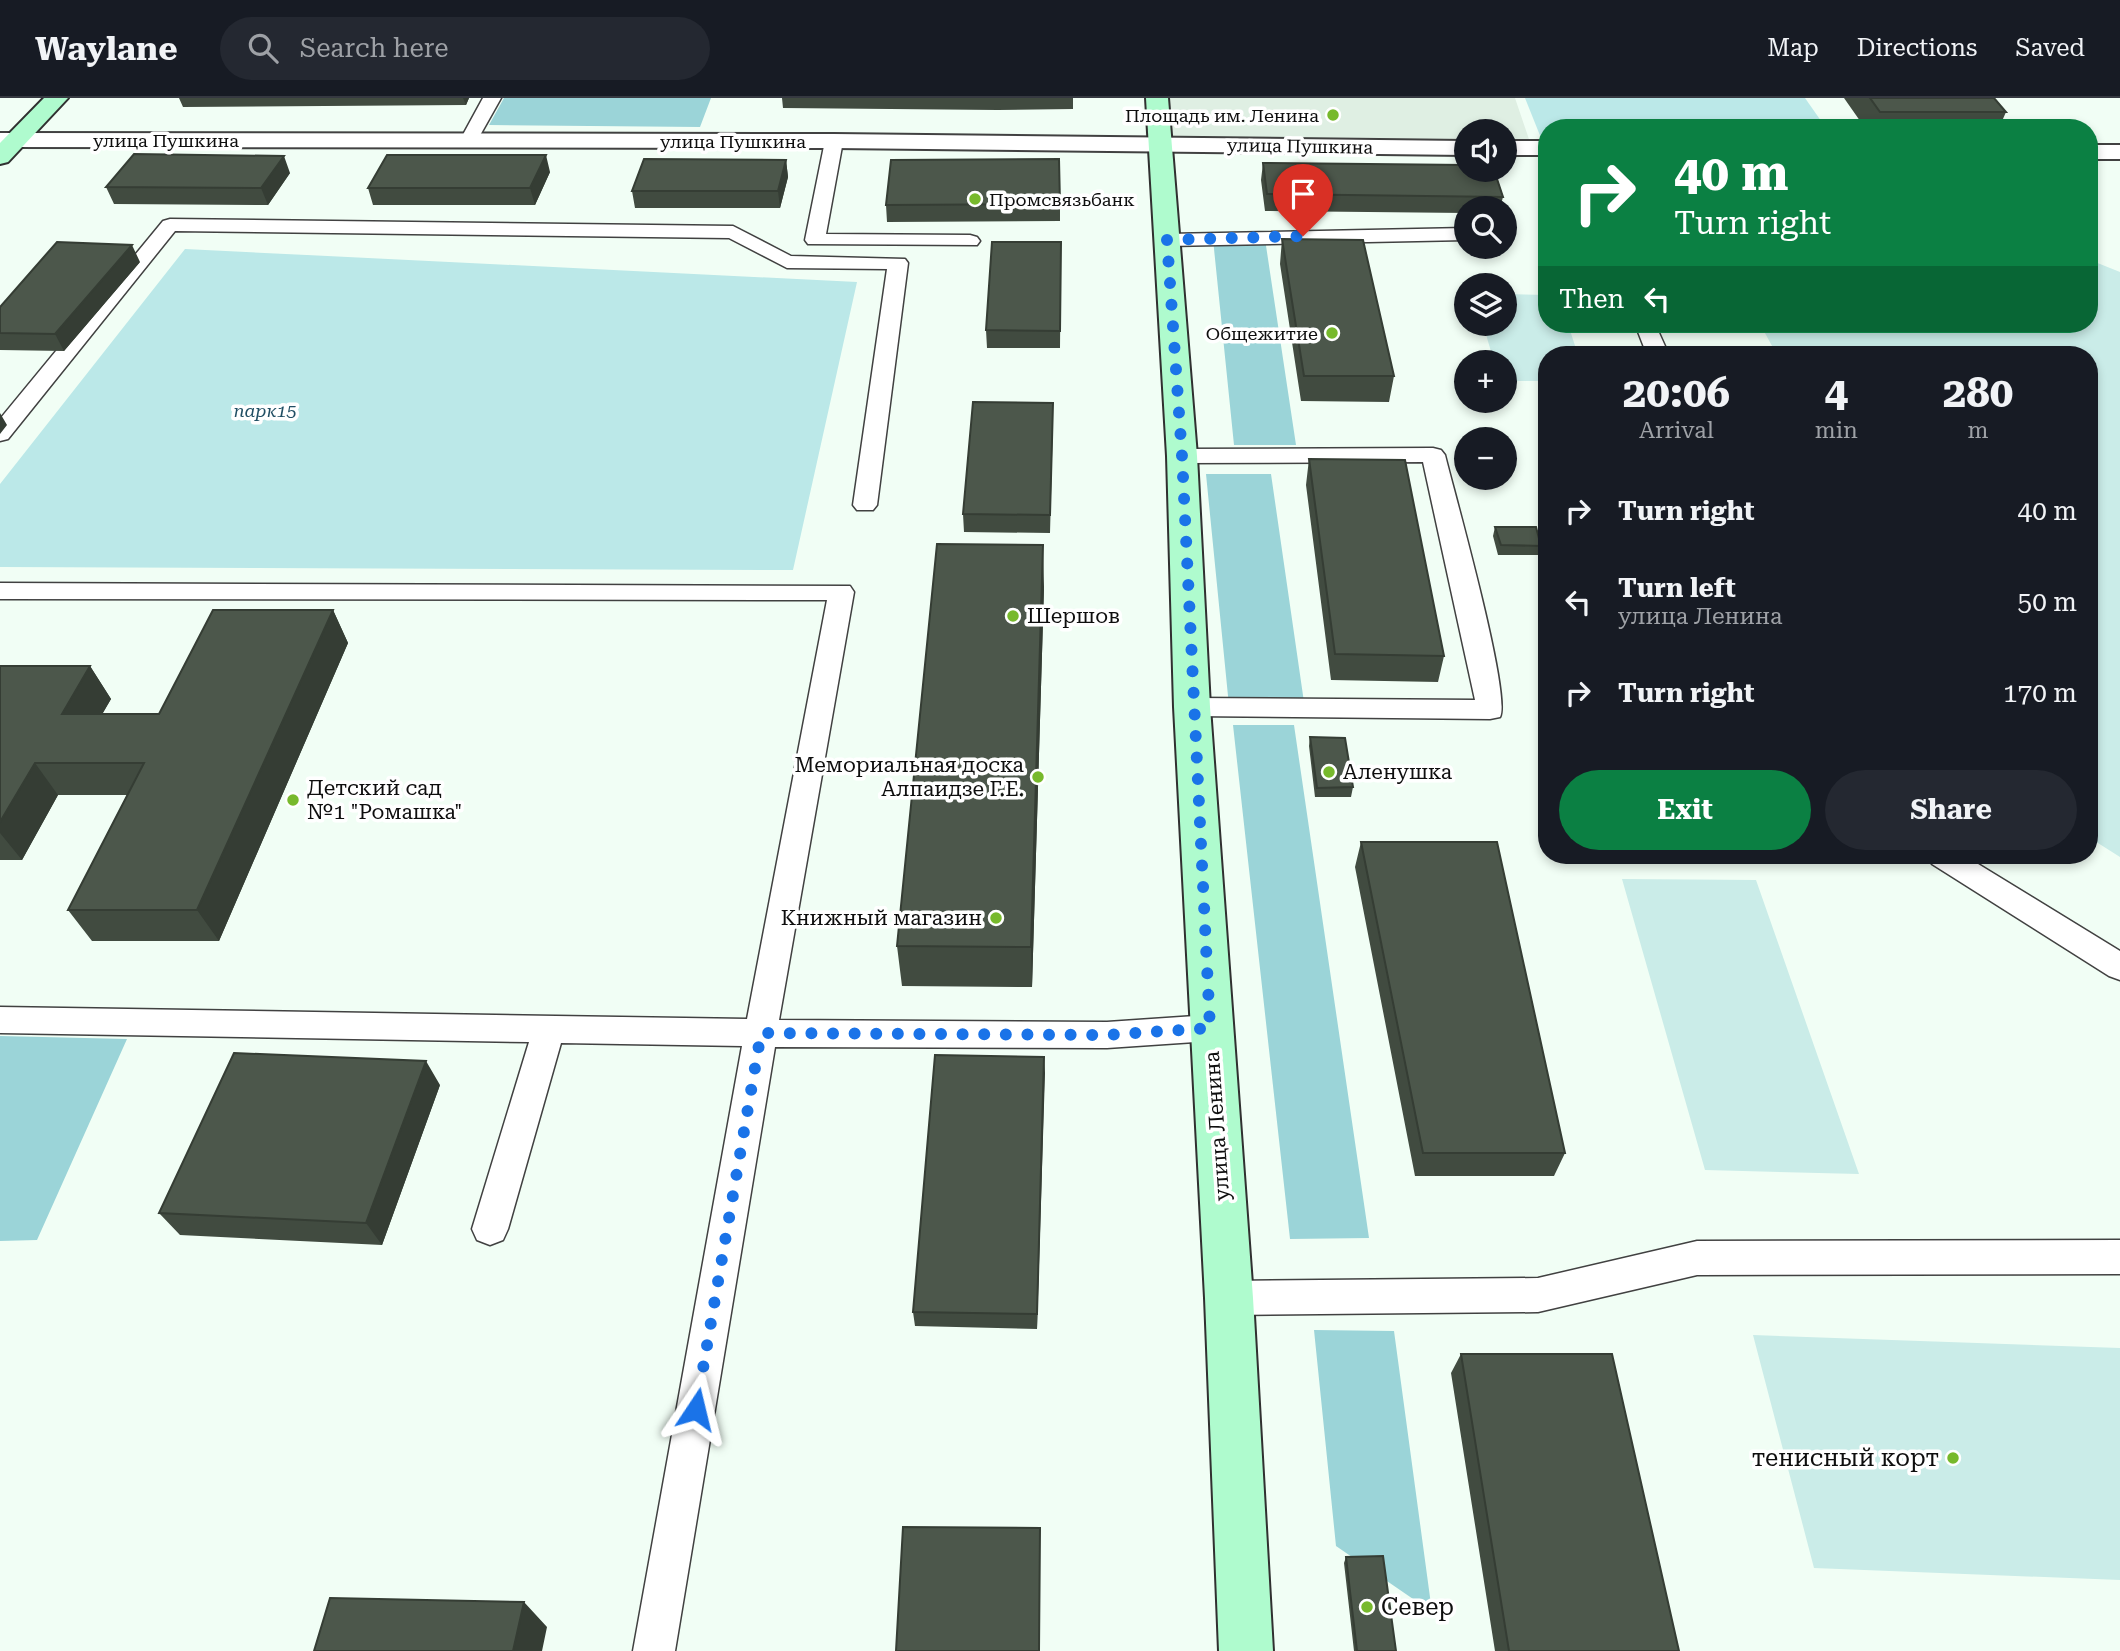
<!DOCTYPE html>
<html lang="en">
<head>
<meta charset="utf-8">
<style>
	body { margin:0; font-family:"Roboto Serif",serif; background:#242831; color:#f1f3f6; height:100vh; display:flex; flex-direction:column; font-size:26px; white-space:nowrap }
	* { box-sizing:border-box; margin:0 }
	p { font-size:23px; color:#9ea1a6 }
	.icon { flex:none; width:38px; height:38px; fill:none; stroke:currentColor; stroke-width:2; stroke-linecap:round; stroke-linejoin:round }
	.map { position:relative; flex:1; overflow:hidden }
	.details { position:absolute; left:1538px; top:248px; width:560px; height:518px; display:flex; flex-direction:column; background:#171b24; border-radius:28px; box-shadow:0 4px 10px #0003 }
	.details>* { flex:none }
	.hud { position:absolute; left:1538px; top:21px; width:560px; height:214px; border-radius:28px; box-shadow:0 4px 10px #0003; background:#0b8043; color:#fff; overflow:hidden }
	.controls { position:absolute; left:1454px; top:21px; display:grid; gap:14px }
	.controls a { display:grid; place-items:center; width:63px; height:63px; border-radius:50%; background:#171b24; box-shadow:0 4px 10px #0003; font-size:35px }
	.pin { position:absolute; display:grid; place-items:center; width:60px; height:60px; color:#fff; margin:-72px -30px; border-radius:50% 50% 50% 0; rotate:-45deg; box-shadow:0 0 7px #0007 }
	.pin .icon { rotate:45deg }
	.me { position:absolute; width:77px; margin:-38px; rotate:10deg; stroke-linejoin:round; filter:drop-shadow(0 0 5px #0008) }
	.turn { display:flex; align-items:center; gap:24px; height:147px; padding:0 21px; font-size:32px }
	.turn .icon { width:91px; height:91px; stroke-width:2.5 }
	.turn b { display:block; font-size:49px; line-height:60px }
	.then { display:flex; align-items:center; height:66px; padding:0 21px; background:#0003; gap:14px; font-size:26px }
	.eta { display:flex; justify-content:space-evenly; align-items:center; height:119px; text-align:center }
	.eta b { font-size:42px; font-weight:700; line-height:49px }
	.button { display:flex; gap:14px; margin-top:auto; padding:14px 21px }
	.button a { flex:1; height:80px; border-radius:42px; background:#0b8043; color:#fff; font-size:28px; font-weight:700; line-height:80px; text-align:center }
	.button a+a { background:#242831; color:#f1f3f6 }
	ul { padding:0; list-style:none }
	li { display:flex; align-items:center; gap:21px; height:91px; padding:0 21px }
	li div { flex:1 }
	li b { display:block; font-size:26px }
	li em { font-style:normal }
	header { display:flex; align-items:center; gap:42px; box-sizing:border-box; height:98px; padding:0 35px; background:#171b24; border-bottom:2px solid #363941 }
	header strong { font-size:33px }
	nav { display:flex; gap:38px; margin-inline-start:auto; font-size:24px }
	.search { width:490px; height:63px; background:#242831; display:flex; align-items:center; gap:18px; box-sizing:border-box; padding:0 24px; border-radius:38px; color:#9ea1a6; font-size:26px }
	.map>svg:first-child { display:block }
</style>
</head>
<body>
<header>
<strong>Waylane</strong>
<div class="search"><svg class="icon" aria-label="search" viewBox="0 0 24 24"><circle cx="10" cy="10" r="6"/><path d="M15 15l6 6"/></svg>Search here</div>
<nav><a>Map</a><a>Directions</a><a>Saved</a></nav>
</header>
<div class="map">
<svg width="2120" height="1553" viewBox="0 0 2120 1553">
	<rect width="100%" height="100%" fill="#f1fef5"/>
	<!-- green -->
	<path fill="#bbe8e8" d="M1525,0H1805L1826,30H1547V40H1541Z
		M185,151L857,184L793,472L0,469V386Z"/>
	<!-- forest -->
	<path fill="#9bd4d8" d="M504,0H711L700,29L489,27Z
		M1213,141H1265L1296,347H1234Z
		M1206,376H1271L1306,618H1230Z
		M1233,627H1294L1369,1140L1290,1141Z
		M0,938L127,941L37,1142L0,1143Z
		M1314,1232L1394,1233L1432,1514L1336,1448Z"/>
	<!-- pitch -->
	<path fill="#caece8" d="M2090,162L2120,174V759L2090,740V257H1777L1760,226H2090Z
		M1505,196L1547,197V226H1568L1578,257H1547V283H1505V264H1494L1483,226H1505Z
		M1622,781L1756,782L1859,1076L1705,1072Z
		M1753,1237L2120,1250V1482L1814,1470Z"/>
	<!-- plaza -->
	<path fill="#dfefe3" d="M1145,0H1515L1534,56H1505V33H1466V56L1146,55Z"/>
	<g fill="none" stroke-linecap="round" stroke-linejoin="round">
		<!-- lane casing -->
		<g stroke="#414141" stroke-width="3">
			<path id="lane" d="M483,0H501L474,48H462L459,44Z
				M834,38L843,43L826,136L970,137L977,139L980,143L977,147L808,146L805,142L825,43Z
				M170,121L733,128L791,158L905,161L908,165L877,407L873,412H857L853,407L887,171L787,170L729,140L175,133L8,341L0,343V321L163,123Z
				M1466,130V142L1167,148L1157,142L1167,136Z
				M1635,226H1655L1669,257H1647Z
				M1433,350L1441,352L1445,357C1454,394 1512,598 1500,619L1490,621L1192,618L1182,616L1178,609L1182,602L1192,600L1475,602L1423,364L1182,365L1174,363L1170,358L1174,353L1182,351Z
				M0,485L850,488L854,494L779,922L1107,924L1210,917L1221,921L1226,930L1221,939L1210,943L1107,950L775,949L675,1553H633L742,948L561,945L508,1131L503,1142L490,1147L477,1142L472,1131L529,944L0,935V909L747,921L827,502L0,501Z
				M1927,758H1965L2120,853V882L2109,878L1932,766Z
				M2120,1142V1176L1697,1177L1538,1214L1229,1217L1216,1212L1211,1200L1216,1188L1229,1183L1538,1180L1697,1143Z"/>
		</g>
		<!-- street casing -->
		<g stroke="#414141" stroke-width="4">
			<path id="street" d="M0,35L834,36L1466,43V57L834,50L0,49Z
				M1505,43H1547V57H1505Z
				M2090,47H2120V61H2090Z"/>
		</g>
		<!-- secondary casing -->
		<g stroke="#303030" stroke-width="4">
			<path id="secondary" d="M44,0H68L8,64L0,66V45Z
				M1146,0H1168L1197,358L1210,609L1253,1200L1273,1553H1219L1205,1200L1174,609L1167,358Z"/>
		</g>
		<!-- lane -->
		<use href="#lane" fill="#fff" fill-rule="evenodd"/>
		<!-- street -->
		<use href="#street" fill="#fff" fill-rule="evenodd"/>
		<!-- secondary -->
		<use href="#secondary" fill="#affbce" fill-rule="evenodd"/>
	</g>
	<!-- wall -->
	<path fill="#414b40" d="M179,0H469L466,7L183,9Z
		M782,0H1073V11L998,12L783,10Z
		M1844,0H1994L2006,14L1999,30H1865Z
		M786,62L788,79L780,110H635L632,93Z
		M1263,65L1503,99L1500,110H1466V115L1265,113L1261,82Z
		M550,74L535,107H373L368,90Z
		M290,75L268,107L114,106L106,89Z
		M1060,106V123L887,124L886,107Z
		M1282,141L1394,278L1389,304L1301,303L1280,166Z
		M1061,144L1060,250H987L986,232Z
		M140,164L64,253L0,252V209Z
		M1053,323L1050,435L964,434L963,416Z
		M1309,361L1444,558L1438,584L1331,582L1306,387Z
		M1495,429L1541,448L1538,457H1498L1493,438Z
		M1044,489L1032,889L902,888L897,848Z
		M333,512L348,545L219,843H92L68,812L127,697H58L22,762H0V568H90L111,601L102,616H159Z
		M1310,639L1353,689L1351,699H1315L1309,648Z
		M1361,744L1565,1055L1554,1078H1415L1355,769Z
		M1044,959L1037,1231L915,1228L913,1214Z
		M440,987L382,1147L180,1137L159,1115Z
		M1461,1256L1679,1553H1495L1451,1275Z
		M1346,1459L1396,1553H1354L1344,1465Z"/>
	<!-- shaded-wall -->
	<path fill="#353d34" d="M463,0H469L466,7Z
		M546,57L550,74L535,107L530,90Z
		M284,58L290,75L268,107L261,90Z
		M786,62L788,79L780,110L778,93Z
		M132,147L140,164L64,253L55,236Z
		M0,315L7,327L0,336Z
		M1043,447L1044,489L1032,889L1031,849Z
		M333,512L348,545L219,843L197,812Z
		M90,568L111,601L84,648L62,616Z
		M35,665L58,697L22,762L0,735V724Z
		M1044,959L1045,975L1037,1231V1216Z
		M426,963L440,987L382,1147L366,1125Z
		M524,1504L547,1529L542,1553H513Z"/>
	<!-- building -->
	<path fill="#4c574b" stroke="#353d34" stroke-width="2" d="M1870,0H1994L2006,14H1880Z
		M134,56L284,58L261,90L106,89Z
		M387,57H546L530,90H368Z
		M644,61L786,62L778,93H632Z
		M1059,61L1060,106L886,107L891,62Z
		M1263,65L1466,67V72H1494L1503,99L1267,96Z
		M1282,141L1363,142L1394,278H1304Z
		M57,144L132,147L55,236L0,235V209Z
		M992,144H1061L1060,233L986,232Z
		M973,304L1053,305L1050,417L963,416Z
		M1309,361L1405,362L1444,558L1335,556Z
		M1495,429H1536L1541,448L1501,447Z
		M937,446L1043,447L1031,849L897,848Z
		M213,512H333L197,812H68L144,665H35L0,724V568H90L62,616H159Z
		M1310,639L1345,640L1353,689L1317,690Z
		M1361,744H1497L1565,1055H1423Z
		M234,955L426,963L366,1125L159,1115Z
		M935,957L1044,959L1037,1216L913,1214Z
		M1461,1256H1612L1679,1553H1509Z
		M903,1429L1040,1430L1039,1553H896Z
		M1383,1458L1396,1553H1357L1346,1459Z
		M330,1500L524,1504L513,1553H314Z"/>
	<g fill="none" stroke-linecap="round" stroke-linejoin="round">
		<!-- route -->
		<path stroke="#1a73e8" stroke-width="12" stroke-dasharray="0 21.6" d="M696,1311L761,935L1107,937L1210,930L1182,358L1167,142L1303,138"/>
	</g>
	<!-- markers -->
	<g fill="#77b92c" stroke="#fff" stroke-width="2.5">
		<circle cx="1333" cy="17" r="7"/>
		<circle cx="975" cy="101" r="7"/>
		<circle cx="1332" cy="235" r="7"/>
		<circle cx="1013" cy="518" r="7"/>
		<circle cx="1329" cy="674" r="7"/>
		<circle cx="1038" cy="679" r="7"/>
		<circle cx="293" cy="702" r="7"/>
		<circle cx="996" cy="820" r="7"/>
		<circle cx="1953" cy="1360" r="7"/>
		<circle cx="1367" cy="1509" r="7"/>
	</g>
	<g text-anchor="middle" dominant-baseline="central" stroke-width="7" stroke-linejoin="round" paint-order="stroke">
		<!-- far-poi labels -->
		<g font-size="18" fill="#0e0e0e" stroke="#fff" text-anchor="end">
			<text x="1319" y="17">Площадь им. Ленина</text>
			<text x="989" y="101" text-anchor="start">Промсвязьбанк</text>
			<text x="1318" y="235">Общежитие</text>
		</g>
		<!-- far-street labels -->
		<g font-size="18" fill="#0e0e0e" stroke="#fff">
			<text x="166" y="42">улица Пушкина</text>
			<text x="733" y="43">улица Пушкина</text>
			<text transform="translate(1300 48) rotate(1)">улица Пушкина</text>
		</g>
		<!-- far-park labels -->
		<g font-size="18" font-style="italic" fill="#214f64" stroke="#fff">
			<text x="265" y="312">парк15</text>
		</g>
		<!-- poi labels -->
		<g font-size="21" fill="#0e0e0e" stroke="#fff" text-anchor="start">
			<text x="1027" y="518">Шершов</text>
			<text x="1024" y="667" text-anchor="end">Мемориальная доска<tspan x="1024" dy="24">Алпаидзе Г.Е.</tspan></text>
			<text x="1343" y="674">Аленушка</text>
			<text x="307" y="690">Детский сад<tspan x="307" dy="24">№1 "Ромашка"</tspan></text>
			<text x="982" y="820" text-anchor="end">Книжный магазин</text>
		</g>
		<!-- street labels -->
		<g font-size="21" fill="#0e0e0e" stroke="#fff">
			<text transform="translate(1217 1028) rotate(-94)">улица Ленина</text>
		</g>
		<!-- near-poi labels -->
		<g font-size="24" fill="#0e0e0e" stroke="#fff" text-anchor="end">
			<text x="1939" y="1360">тенисный корт</text>
			<text x="1381" y="1509" text-anchor="start">Север</text>
		</g>
	</g>
</svg>
<div class="controls">
<a><svg class="icon" aria-label="sound" viewBox="0 0 24 24"><path d="M4 9h4l5-4v14l-5-4H4zM17 9q2 3 0 6"/></svg></a>
<a><svg class="icon" aria-label="search" viewBox="0 0 24 24"><circle cx="10" cy="10" r="6"/><path d="M15 15l6 6"/></svg></a>
<a><svg class="icon" aria-label="layers" viewBox="0 0 24 24"><path d="M12 4l9 5-9 5-9-5zM3 14l9 5 9-5"/></svg></a>
<a>+</a>
<a>−</a>
</div>
<div class="pin" style="left:1303px;top:138px;background:#d93025"><svg class="icon" aria-label="arrive" viewBox="0 0 24 24"><path d="M6 21V4h12l-3 4 3 4H6"/></svg></div>
<svg class="me" style="left:696px;top:1311px" viewBox="-20 -20 40 40"><path d="M0-17L14 15 0 8-14 15z" fill="#1a73e8" stroke="#fff" stroke-width="4"/></svg>
<div class="hud">
<div class="turn"><svg class="icon" aria-label="right" viewBox="0 0 24 24"><path d="M7 20v-9h11M14 6l5 5-5 5"/></svg><div><b>40 m</b>Turn right</div></div>
<div class="then">Then<svg class="icon" aria-label="left" viewBox="0 0 24 24"><path d="M17 20v-9H6M10 6l-5 5 5 5"/></svg></div>
</div>
<section class="details">
<div class="eta">
<div><b>20:06</b><p>Arrival</p></div>
<div><b>4</b><p>min</p></div>
<div><b>280</b><p>m</p></div>
</div>
<ul>
<li><svg class="icon" aria-label="right" viewBox="0 0 24 24"><path d="M7 20v-9h11M14 6l5 5-5 5"/></svg><div><b>Turn right</b></div><em>40 m</em></li>
<li><svg class="icon" aria-label="left" viewBox="0 0 24 24"><path d="M17 20v-9H6M10 6l-5 5 5 5"/></svg><div><b>Turn left</b><p>улица Ленина</p></div><em>50 m</em></li>
<li><svg class="icon" aria-label="right" viewBox="0 0 24 24"><path d="M7 20v-9h11M14 6l5 5-5 5"/></svg><div><b>Turn right</b></div><em>170 m</em></li>
</ul>
<div class="button"><a>Exit</a><a>Share</a></div>
</section>
</div>
</body>
</html>
